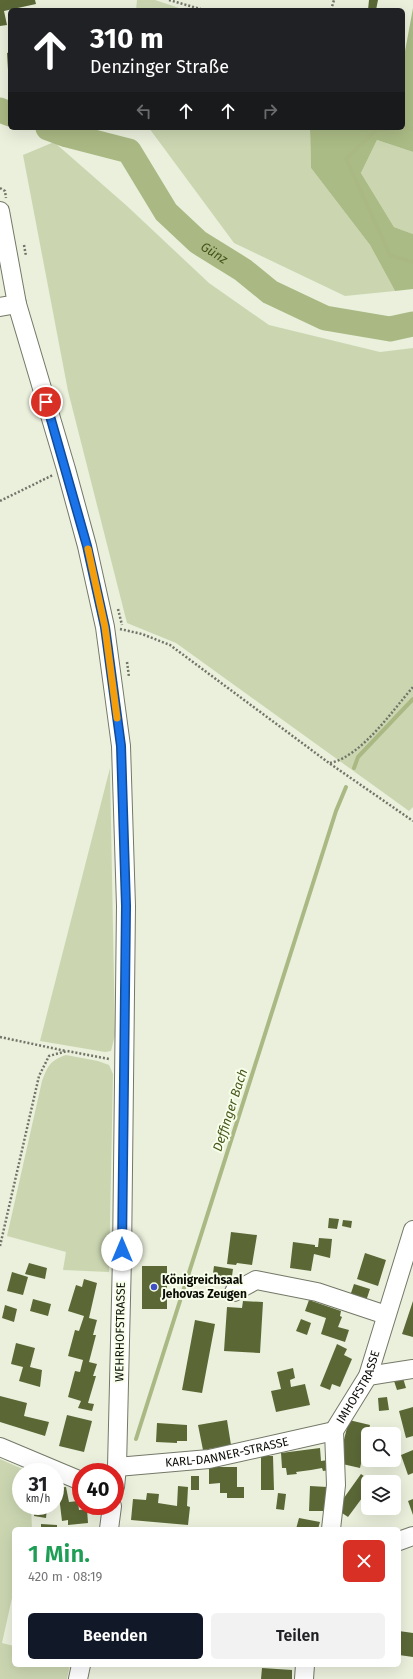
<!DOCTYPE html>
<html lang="de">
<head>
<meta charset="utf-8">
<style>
	body { margin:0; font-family:"Fira Sans",sans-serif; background:#f2f2f2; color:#202124; height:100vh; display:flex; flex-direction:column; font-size:15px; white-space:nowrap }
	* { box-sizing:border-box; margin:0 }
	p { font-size:13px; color:#757577 }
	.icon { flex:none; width:22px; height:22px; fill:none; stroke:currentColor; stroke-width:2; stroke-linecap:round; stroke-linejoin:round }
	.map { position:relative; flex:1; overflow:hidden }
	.drawer { position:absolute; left:12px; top:1527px; width:389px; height:140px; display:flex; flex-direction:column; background:#fff; border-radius:6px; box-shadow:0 4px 16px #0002 }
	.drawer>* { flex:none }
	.guide { position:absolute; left:8px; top:8px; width:397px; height:122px; border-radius:6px; box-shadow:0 4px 16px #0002; background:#202124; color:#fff; overflow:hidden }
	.buttons { position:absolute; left:361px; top:1427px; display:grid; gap:8px }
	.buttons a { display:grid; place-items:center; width:40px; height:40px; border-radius:6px; background:#fff; box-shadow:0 4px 16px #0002; font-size:20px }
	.speed { position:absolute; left:12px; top:1463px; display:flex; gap:8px; font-size:20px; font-weight:700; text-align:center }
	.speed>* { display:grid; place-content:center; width:52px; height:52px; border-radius:50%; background:#fff; box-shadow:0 4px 16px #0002; line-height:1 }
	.speed small { font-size:10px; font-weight:400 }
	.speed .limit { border:6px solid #d22; background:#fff; color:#111 }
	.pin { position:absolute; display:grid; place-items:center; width:34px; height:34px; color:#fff; margin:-17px; border:2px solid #fff; border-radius:50%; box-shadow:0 1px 4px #0007 }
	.me { position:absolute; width:44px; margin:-22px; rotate:0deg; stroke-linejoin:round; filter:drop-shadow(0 0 3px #0008) }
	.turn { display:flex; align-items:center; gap:14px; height:84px; padding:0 16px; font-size:18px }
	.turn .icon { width:52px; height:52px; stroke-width:2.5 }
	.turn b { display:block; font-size:28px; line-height:34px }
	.lanes { display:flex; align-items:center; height:38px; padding:0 16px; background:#0003; justify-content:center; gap:20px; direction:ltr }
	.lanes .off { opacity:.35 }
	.round { display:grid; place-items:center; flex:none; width:42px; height:42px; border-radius:6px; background:#f2f2f2 }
	.head { display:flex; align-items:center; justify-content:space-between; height:68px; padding:0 16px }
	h1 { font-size:24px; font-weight:600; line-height:30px; color:#1e9e55 }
	.primary-button { display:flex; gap:8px; margin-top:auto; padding:8px 16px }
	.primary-button a { flex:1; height:46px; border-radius:6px; background:#111827; color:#fff; font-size:16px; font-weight:600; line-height:46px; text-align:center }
	.primary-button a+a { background:#f2f2f2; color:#202124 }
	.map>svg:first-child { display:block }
</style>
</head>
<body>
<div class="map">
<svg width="413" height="1679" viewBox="0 0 413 1679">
	<rect width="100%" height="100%" fill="#eaf0dc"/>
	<!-- green -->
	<path fill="#cbd6b1" d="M137,0H155L185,10H136Z
		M149,128H310L311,168L370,245L395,291L345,296L234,243Z
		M377,140L413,152V234L394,227L361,173Z
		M54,142L127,206L209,283L269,325L380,352L413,348V807L409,811L176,643L127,623L68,391L23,155Z
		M110,768L115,1035L111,1051L105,1052L40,1041Z
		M66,1055L98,1061L109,1065L113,1074L109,1272L63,1270L66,1252L7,1236L42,1081C48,1066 49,1061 66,1055Z
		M0,1459L29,1472H21V1506H31L32,1529H14V1589L2,1643L14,1646V1665H70L67,1679H0Z"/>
	<!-- forest -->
	<path fill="#abbb85" d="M413,8V152L377,140L361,173L394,227L413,234V289L395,291L370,245L311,168L310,128H403V62Z"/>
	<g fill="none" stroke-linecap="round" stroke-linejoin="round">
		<!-- stream -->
		<path stroke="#aab984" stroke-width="4" d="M403,127L413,129
			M378,128L346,159L390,255L413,262
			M354,768L358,757L413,699
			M136,1439L336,811L346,787"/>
		<!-- river -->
		<g stroke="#aab984" stroke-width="25">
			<path d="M0,110L10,114"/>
			<path id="s1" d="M48,128L67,135L129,151L166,212L198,242L243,270L270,292L325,318L390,329L413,324"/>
		</g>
	</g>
	<!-- building -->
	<path fill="#5b6836" d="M0,0H35L36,4L4,11L7,25L0,26Z
		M369,0H378L376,10H368Z
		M10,52V70H8L7,53Z
		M329,1218L339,1219L337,1229L328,1228Z
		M343,1220L352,1221L351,1228L342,1226Z
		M231,1232L257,1235L252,1265L237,1263L236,1265L227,1264Z
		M319,1238L332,1239L330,1258L314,1254L311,1271L290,1268L293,1242L315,1245V1247H318Z
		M365,1253L386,1260L378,1286L357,1279Z
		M29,1263L47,1268L45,1279L25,1274Z
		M142,1266H167V1309H142Z
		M214,1266L233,1269L231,1283L212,1281Z
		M12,1272L28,1277L23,1295L7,1291Z
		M84,1279L97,1283L89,1318L97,1320L93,1335H96L89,1362L97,1364L93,1376H96L88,1403L94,1404L92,1411L78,1408L81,1401L68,1397L75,1371L80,1372L83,1360L68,1356L75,1330L79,1331L84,1316L68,1311L76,1285L82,1287Z
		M354,1284L370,1289L366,1301L350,1296Z
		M33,1299L51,1304L48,1316L30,1311Z
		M309,1300L341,1311L340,1316L342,1317L338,1327L349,1330L345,1342L321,1334L326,1318L305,1311Z
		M243,1301L263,1302L260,1353L224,1351L227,1307L242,1308Z
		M413,1301V1337L402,1334Z
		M5,1305L17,1309L14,1322L2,1318Z
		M301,1319L311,1323L307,1335L296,1331Z
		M195,1320L215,1324L202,1393L182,1390Z
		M16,1343L35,1348L30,1367L42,1370L40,1387L19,1381L23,1367L11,1364Z
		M337,1344L347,1349L344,1355L352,1359L340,1387L332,1384L330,1390L320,1386Z
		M293,1368L295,1378L290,1380L291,1387L305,1384L310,1405L276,1412L271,1391L281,1389L277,1372Z
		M403,1378L406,1388L397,1390L394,1381Z
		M0,1396L27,1403L24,1416L49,1422L45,1436L0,1422Z
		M387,1397L389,1410L379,1411L378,1398Z
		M413,1407V1436L406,1438L399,1411Z
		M67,1415L92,1421L84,1452L59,1446Z
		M227,1420L231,1445L203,1450L198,1425Z
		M349,1420L370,1425L360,1468L338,1463Z
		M157,1423L187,1425V1441H177V1443L156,1442Z
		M320,1448L321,1461L328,1460L330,1470L323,1471L322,1468L311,1470L296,1472L297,1474L287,1475L286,1468H282L281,1453Z
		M413,1450V1473L408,1475L401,1455Z
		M261,1456H273L274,1490H261Z
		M209,1467H237V1487H244V1498H227V1493H220V1483L209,1484Z
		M361,1474L372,1482H368V1490L348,1517L336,1509Z
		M191,1476H199V1490H191Z
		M178,1486L188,1487L187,1506L190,1507L188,1525L131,1520L133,1499L146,1500L147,1493L159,1494L158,1503L177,1506Z
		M310,1486L327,1487L326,1511H309Z
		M66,1487L69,1502L78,1501L79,1510L87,1509L88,1523L68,1525V1520L62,1521L58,1488Z
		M278,1493L286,1494L284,1510L276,1509Z
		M413,1499V1515L408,1501Z
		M35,1506L47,1508L46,1518L34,1516Z
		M299,1518L320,1522L318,1529H296Z
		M41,1524L57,1525V1529H41Z
		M399,1631L413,1633V1657L399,1655Z
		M262,1668L292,1670V1679H261Z"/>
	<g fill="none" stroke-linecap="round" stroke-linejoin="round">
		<!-- minor casing -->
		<g stroke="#737967" stroke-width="20">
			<g id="minor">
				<path d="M0,211L17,304L66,469L87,546L105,627L121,746L126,906L122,1257L117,1467L115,1487"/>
				<path d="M0,307L17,304"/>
				<path d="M234,1292L256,1280L317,1292L386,1315"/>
				<path d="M368,1376L413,1369"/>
				<path d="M0,1447L81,1481"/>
				<path id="s2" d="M117,1467L209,1459L334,1431"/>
				<path d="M109,1529L112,1506"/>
				<path id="s3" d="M331,1529L336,1485L334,1431L368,1376L413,1230"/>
				<path d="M399,1541L413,1536"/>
				<path d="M78,1679L81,1665"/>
				<path d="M304,1679L305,1665"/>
			</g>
		</g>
		<!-- path -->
		<path stroke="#717568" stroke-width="2.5" stroke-dasharray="2 2" stroke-linecap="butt" d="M169,0L204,10
			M331,10L334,0
			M0,188L5,191L6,198
			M24,245L26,256
			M0,501L53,475
			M118,609L122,625
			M120,629L142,634L170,645L329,763L413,821
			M127,662L129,677
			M330,763C362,756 392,711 413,687
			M0,1037L66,1051
			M0,1246L39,1076L49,1056L67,1051L109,1059"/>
		<!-- minor -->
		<use href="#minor" stroke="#fff" stroke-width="18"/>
	</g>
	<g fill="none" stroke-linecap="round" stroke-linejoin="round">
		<!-- route casing -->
		<g stroke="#114b97" stroke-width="10">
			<path id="route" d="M46,402L87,546L105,627L121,746L126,906L122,1250"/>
		</g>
		<!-- route -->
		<use href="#route" stroke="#1a73e8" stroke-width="7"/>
		<!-- slow -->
		<path stroke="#f59e0b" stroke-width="7" d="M88,549L105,627L117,718"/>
	</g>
	<!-- markers -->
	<circle fill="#3f50c4" stroke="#f7fee9" stroke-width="1.5" cx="154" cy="1287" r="4"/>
	<g text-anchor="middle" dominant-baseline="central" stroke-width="4" stroke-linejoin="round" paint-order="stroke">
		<!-- poi labels -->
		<g font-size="12" font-weight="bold" fill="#0c0e08" stroke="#f7fee9" text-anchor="start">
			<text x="162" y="1280">Königreichsaal<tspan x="162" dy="14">Jehovas Zeugen</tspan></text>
		</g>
		<!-- street labels -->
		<g font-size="12" fill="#0c0e08" stroke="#f7fee9">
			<text transform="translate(120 1332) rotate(-89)">WEHRHOFSTRASSE</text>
			<text stroke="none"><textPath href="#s3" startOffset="149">IMHOFSTRASSE</textPath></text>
			<text stroke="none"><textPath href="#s2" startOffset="111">KARL-DANNER-STRASSE</textPath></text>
		</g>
		<!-- water labels -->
		<g font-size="13" font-style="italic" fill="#47551b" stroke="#f7fee9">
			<text stroke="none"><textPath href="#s1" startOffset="219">Günz</textPath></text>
			<text transform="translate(230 1110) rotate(-72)">Deffinger Bach</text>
		</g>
	</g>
</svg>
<div class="buttons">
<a><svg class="icon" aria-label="search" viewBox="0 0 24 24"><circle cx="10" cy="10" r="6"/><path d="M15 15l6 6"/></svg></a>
<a><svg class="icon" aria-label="layers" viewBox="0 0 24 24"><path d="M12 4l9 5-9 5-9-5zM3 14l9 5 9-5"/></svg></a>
</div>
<div class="speed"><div>31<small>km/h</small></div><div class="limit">40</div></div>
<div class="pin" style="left:46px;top:402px;background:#d93025"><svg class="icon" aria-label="arrive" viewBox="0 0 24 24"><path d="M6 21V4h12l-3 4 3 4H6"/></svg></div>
<svg class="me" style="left:122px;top:1250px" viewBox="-20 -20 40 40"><circle r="19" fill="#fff"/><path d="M0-13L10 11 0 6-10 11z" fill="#1a73e8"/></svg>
<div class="guide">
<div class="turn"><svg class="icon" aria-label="ahead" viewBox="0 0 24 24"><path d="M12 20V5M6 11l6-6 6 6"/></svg><div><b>310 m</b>Denzinger Straße</div></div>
<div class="lanes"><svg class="icon off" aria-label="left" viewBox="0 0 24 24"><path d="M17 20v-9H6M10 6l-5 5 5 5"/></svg><svg class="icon" aria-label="ahead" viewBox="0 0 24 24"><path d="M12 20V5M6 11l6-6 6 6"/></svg><svg class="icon" aria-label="ahead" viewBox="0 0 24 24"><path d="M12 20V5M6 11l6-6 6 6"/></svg><svg class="icon off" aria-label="right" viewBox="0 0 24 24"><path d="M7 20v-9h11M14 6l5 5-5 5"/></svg></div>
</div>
<section class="drawer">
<div class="head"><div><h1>1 Min.</h1><p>420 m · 08:19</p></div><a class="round" style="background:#d93025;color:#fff"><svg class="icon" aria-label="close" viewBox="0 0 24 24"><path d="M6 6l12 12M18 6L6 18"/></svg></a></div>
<div class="primary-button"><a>Beenden</a><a>Teilen</a></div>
</section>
</div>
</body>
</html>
